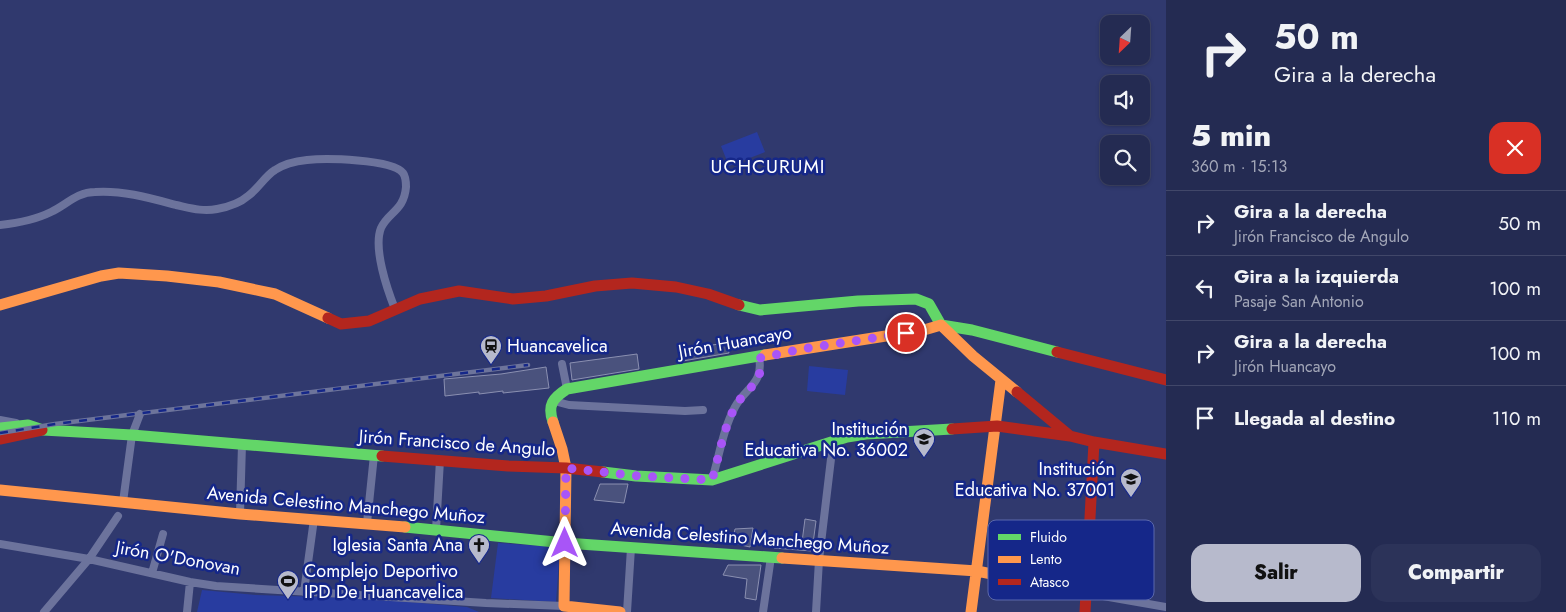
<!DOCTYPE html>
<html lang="es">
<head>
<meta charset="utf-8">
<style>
	body { margin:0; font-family:Jost,sans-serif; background:#2c3359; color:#f1f3f6; height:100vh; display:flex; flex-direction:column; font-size:19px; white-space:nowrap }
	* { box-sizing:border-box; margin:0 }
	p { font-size:16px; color:#a3a7b8 }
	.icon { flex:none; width:28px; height:28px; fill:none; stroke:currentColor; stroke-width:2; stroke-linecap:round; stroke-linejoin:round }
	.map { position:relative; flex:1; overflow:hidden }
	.details { display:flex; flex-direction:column; background:#242b52; width:400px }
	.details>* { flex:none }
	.banner { background:#242b52; color:#f1f3f6; overflow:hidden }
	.needle { width:32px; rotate:205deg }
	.buttons { position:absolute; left:1100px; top:15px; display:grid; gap:10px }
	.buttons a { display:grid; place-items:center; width:50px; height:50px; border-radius:10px; background:#242b52; box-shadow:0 1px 4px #0004,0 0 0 1px #414769; font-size:25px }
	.pin { position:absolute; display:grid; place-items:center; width:42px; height:42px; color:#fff; margin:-21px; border:2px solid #fff; border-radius:50%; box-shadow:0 1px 5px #0007 }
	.me { position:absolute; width:55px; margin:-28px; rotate:0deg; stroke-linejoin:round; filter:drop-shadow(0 0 4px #0008) }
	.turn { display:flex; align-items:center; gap:18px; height:105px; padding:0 25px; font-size:22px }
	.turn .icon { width:65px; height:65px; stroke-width:2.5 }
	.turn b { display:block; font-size:35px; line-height:42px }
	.round { display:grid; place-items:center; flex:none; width:52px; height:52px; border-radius:15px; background:#2c3359 }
	.head { display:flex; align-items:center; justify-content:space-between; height:85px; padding:0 25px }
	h1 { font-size:30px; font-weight:800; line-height:38px }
	.action { display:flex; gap:10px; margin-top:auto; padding:10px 25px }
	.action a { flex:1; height:58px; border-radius:15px; background:#b7bacc; color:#111; font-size:20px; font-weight:800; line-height:58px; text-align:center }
	.action a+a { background:#2c3359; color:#f1f3f6 }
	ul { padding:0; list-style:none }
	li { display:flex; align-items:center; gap:15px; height:65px; padding:0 25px; border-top:1px solid #414769 }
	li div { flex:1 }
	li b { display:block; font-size:19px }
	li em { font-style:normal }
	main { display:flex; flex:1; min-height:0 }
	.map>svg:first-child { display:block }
</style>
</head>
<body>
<main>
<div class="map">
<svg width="1166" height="612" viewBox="0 0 1166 612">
	<rect width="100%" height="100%" fill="#30396e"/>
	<!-- green -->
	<path fill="#283ca0" d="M757,132L765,152L729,166L721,146Z
		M809,366L848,370L845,395L807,391Z
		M498,543L560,547L556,602L491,598Z
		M202,590L256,595L356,598L398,601L467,607L479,612H197Z"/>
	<!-- building -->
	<path fill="#4a527d" stroke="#8b90b1" d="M727,343L729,353L683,361L682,349Z
		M637,354L639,369L572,380L570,363Z
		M546,367L549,388L503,393V391L479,394V392L445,396L444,379L501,374Z
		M600,484H628L624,503L594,500Z
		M805,519L816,521L812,551L774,548L778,539L802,542Z
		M753,528L750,547L732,543L735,529Z
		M728,565H761L756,600L745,598L747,579L723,575Z"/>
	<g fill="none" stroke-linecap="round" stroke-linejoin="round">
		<!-- street -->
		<path stroke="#6c739c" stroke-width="8" d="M0,225C18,223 35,220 51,212C66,205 77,192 95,192C122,190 150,198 176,205C190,208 203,212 217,209C228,207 240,203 248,196C258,189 265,176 275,170C284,164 297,161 307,160C325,158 392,159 403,173C406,177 406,183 406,187C404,211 388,212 381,228C373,248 387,289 395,309
			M562,364L567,389
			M554,401L569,405L685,411L703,410
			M0,420L16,423
			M712,480C719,457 723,429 735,407C746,387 764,384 759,357
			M123,502L132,435L140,414
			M240,514L242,444
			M367,523L374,455
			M436,530L440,460
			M0,544L89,559L190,582L216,586L486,603L564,606
			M152,573L163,534
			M304,592L314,519
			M1086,593L1166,607
			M44,612L89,559L118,516
			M187,612L190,582
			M627,612L631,548
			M763,612L771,557
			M816,612L819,560L833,442"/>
		<!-- fast -->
		<path stroke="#63d668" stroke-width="11" d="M739,305L760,310L858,301L916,299L929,304L941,325L972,330L1057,352
			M553,422C547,405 553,398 567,389L765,355
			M0,428L28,425L43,430L132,435L382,456
			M603,472L636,476L712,480L847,437L866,434L952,429
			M405,527L565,543L782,558"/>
		<!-- slow -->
		<path stroke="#ff974d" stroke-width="11" d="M0,305L101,276L119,273L167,276L219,282L275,294L328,318
			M765,355L924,330L941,325L973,356L1017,392
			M553,422L562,449L566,468L564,606L620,612
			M0,490L240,514L405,527
			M782,558L977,571L1086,593
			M971,612L1001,380"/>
		<!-- jam -->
		<path stroke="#b3261e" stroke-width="11" d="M328,318L341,324L369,321L420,299L459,291L513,299L546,296L595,286L632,283L676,287L708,294L739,305
			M1057,352L1166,380
			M1017,392L1070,436L1094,442L1166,454
			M952,429L997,426L1070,436
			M0,439L42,430
			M382,456L508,466L566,468L603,472
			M1085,612L1094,442"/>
		<!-- rail casing -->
		<g stroke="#6d749b" stroke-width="4.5">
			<path id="rail" d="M0,433L55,424L528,365"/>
		</g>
		<!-- rail -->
		<use href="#rail" stroke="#152789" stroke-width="2.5" stroke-dasharray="8" stroke-linecap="butt"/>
	</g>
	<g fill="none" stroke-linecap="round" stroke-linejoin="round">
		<!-- route -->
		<path stroke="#a855f7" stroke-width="9" stroke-dasharray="0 16.2" d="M565,543L566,468L639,476L712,480C719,457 723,429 735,407C746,387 764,385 760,358L802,349L906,333"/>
	</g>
	<!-- icons -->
	<defs>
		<g id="station-pin" transform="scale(1.125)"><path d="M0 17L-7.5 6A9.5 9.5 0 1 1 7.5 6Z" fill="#b7bacc" stroke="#152789"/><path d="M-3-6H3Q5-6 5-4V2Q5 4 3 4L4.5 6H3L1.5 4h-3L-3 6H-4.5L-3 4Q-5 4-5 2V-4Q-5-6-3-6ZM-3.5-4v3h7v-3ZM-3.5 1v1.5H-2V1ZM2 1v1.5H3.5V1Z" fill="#111"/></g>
		<g id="school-pin" transform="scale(1.125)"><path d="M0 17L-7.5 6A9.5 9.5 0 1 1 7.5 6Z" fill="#b7bacc" stroke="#152789"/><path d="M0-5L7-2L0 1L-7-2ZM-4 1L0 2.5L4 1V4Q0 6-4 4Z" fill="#111"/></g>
		<g id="church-pin" transform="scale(1.125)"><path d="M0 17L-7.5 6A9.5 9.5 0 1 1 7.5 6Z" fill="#b7bacc" stroke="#152789"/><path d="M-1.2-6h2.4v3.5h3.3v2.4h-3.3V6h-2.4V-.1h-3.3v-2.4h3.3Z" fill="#111"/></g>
		<g id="stadium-pin" transform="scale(1.125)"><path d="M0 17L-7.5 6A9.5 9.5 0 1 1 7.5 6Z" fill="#b7bacc" stroke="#152789"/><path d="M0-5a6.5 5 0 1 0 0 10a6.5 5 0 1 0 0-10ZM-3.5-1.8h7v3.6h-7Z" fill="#111"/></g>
	</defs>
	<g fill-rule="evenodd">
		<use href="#station-pin" x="491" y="346"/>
		<use href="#school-pin" x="924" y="439"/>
		<use href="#school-pin" x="1131" y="479"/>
		<use href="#church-pin" x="479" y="545"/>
		<use href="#stadium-pin" x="288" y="581"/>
	</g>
	<g text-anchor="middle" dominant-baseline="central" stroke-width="5" stroke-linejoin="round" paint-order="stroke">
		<!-- street labels -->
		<g font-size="18" fill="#fff" stroke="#152789">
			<text transform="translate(735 342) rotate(-10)">Jirón Huancayo</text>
			<text transform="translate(457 443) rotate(4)">Jirón Francisco de Angulo</text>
			<text transform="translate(346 505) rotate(5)">Avenida Celestino Manchego Muñoz</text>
			<text transform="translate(750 538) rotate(4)">Avenida Celestino Manchego Muñoz</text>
			<text transform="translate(178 558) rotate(10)">Jirón O'Donovan</text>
		</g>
		<!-- poi labels -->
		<g font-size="18" fill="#fff" stroke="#152789" text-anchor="end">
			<text x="507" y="346" text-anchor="start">Huancavelica</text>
			<text x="908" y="429">Institución<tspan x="908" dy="21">Educativa No. 36002</tspan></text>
			<text x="1115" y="469">Institución<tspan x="1115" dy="21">Educativa No. 37001</tspan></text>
			<text x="463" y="545">Iglesia Santa Ana</text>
			<text x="304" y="571" text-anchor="start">Complejo Deportivo<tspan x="304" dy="21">IPD De Huancavelica</tspan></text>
		</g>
		<!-- neighbourhood labels -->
		<g font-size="19" letter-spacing="1" fill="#fff" stroke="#152789">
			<text x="768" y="166">UCHCURUMI</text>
		</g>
	</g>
	<!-- legend -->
	<rect x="988" y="520" width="166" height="80" rx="8" fill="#152789" stroke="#5b68ac" stroke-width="1"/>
	<rect x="998" y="534" width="23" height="6" fill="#63d668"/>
	<rect x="998" y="556" width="23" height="7" fill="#ff974d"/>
	<rect x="998" y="579" width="23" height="6" fill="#b3261e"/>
	<g font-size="14" fill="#fff">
		<text x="1030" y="542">Fluido</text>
		<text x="1030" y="564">Lento</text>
		<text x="1030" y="587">Atasco</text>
	</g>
</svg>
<div class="buttons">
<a><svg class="needle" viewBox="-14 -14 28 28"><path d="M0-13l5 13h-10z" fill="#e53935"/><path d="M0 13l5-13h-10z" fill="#a3a7b8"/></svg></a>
<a><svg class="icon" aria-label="sound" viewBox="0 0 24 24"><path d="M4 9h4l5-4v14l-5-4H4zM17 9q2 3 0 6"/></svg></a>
<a><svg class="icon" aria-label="search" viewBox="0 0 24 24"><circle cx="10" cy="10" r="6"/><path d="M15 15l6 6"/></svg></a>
</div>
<div class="pin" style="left:906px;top:333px;background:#d93025"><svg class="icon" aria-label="arrive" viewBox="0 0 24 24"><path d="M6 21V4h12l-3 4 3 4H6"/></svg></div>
<svg class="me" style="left:565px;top:543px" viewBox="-20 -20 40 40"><path d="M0-17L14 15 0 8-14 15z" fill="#a855f7" stroke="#fff" stroke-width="4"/></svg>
</div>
<section class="details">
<div class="banner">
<div class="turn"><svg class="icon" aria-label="right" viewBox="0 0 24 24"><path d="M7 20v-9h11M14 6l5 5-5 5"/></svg><div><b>50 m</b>Gira a la derecha</div></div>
</div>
<div class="head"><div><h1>5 min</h1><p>360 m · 15:13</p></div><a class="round" style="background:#d93025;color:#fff"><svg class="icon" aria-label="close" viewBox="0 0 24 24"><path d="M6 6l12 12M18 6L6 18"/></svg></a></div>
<ul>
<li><svg class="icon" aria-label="right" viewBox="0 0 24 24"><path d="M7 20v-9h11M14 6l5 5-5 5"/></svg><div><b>Gira a la derecha</b><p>Jirón Francisco de Angulo</p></div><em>50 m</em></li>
<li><svg class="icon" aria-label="left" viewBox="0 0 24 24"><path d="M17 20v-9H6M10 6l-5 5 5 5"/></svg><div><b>Gira a la izquierda</b><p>Pasaje San Antonio</p></div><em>100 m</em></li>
<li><svg class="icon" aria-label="right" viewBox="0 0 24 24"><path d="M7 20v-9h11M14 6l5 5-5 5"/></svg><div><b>Gira a la derecha</b><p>Jirón Huancayo</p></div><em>100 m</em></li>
<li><svg class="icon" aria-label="arrive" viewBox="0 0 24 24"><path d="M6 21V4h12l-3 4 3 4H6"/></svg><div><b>Llegada al destino</b></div><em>110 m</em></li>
</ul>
<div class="action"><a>Salir</a><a>Compartir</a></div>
</section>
</main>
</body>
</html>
